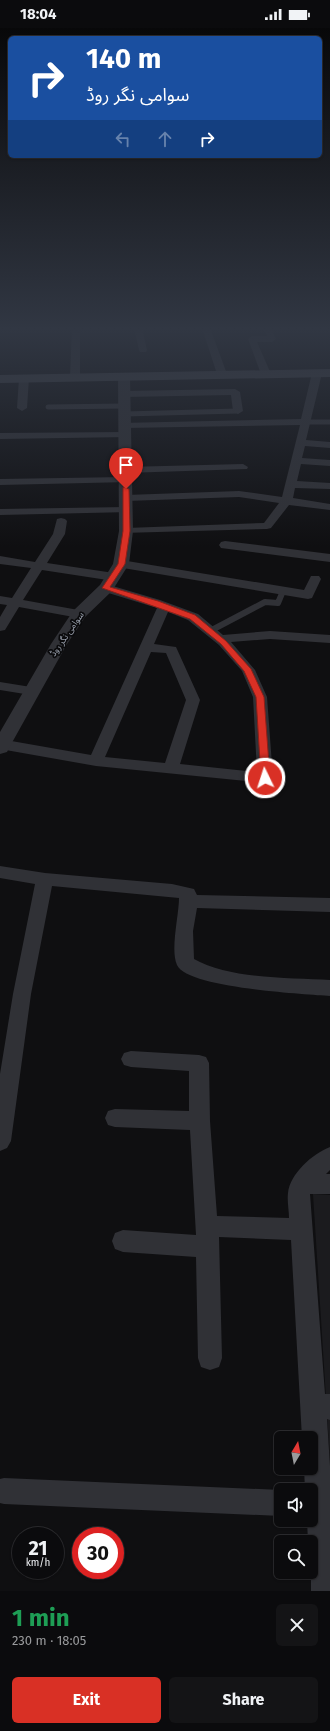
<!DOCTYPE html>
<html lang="en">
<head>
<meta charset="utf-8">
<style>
	body { margin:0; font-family:"Fira Sans","Noto Sans Arabic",sans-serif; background:#141416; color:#f1f3f6; height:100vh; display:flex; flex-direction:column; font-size:15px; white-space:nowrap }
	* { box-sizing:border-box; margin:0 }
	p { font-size:13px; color:#9a9b9d }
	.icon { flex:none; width:22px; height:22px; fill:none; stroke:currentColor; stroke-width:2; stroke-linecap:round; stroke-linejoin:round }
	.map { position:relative; height:1563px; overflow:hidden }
	.panel { display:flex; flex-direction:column; background:#0b0b0d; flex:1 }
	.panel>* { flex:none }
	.guide { position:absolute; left:8px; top:8px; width:314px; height:122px; border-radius:6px; box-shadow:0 1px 3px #0004,0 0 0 1px #2b2b2e; background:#1a4fa0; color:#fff; overflow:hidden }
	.needle { width:26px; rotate:10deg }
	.buttons { position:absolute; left:274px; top:1403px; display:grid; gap:8px }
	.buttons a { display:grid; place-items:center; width:44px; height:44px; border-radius:6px; background:#0b0b0d; box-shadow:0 1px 3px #0004,0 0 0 1px #2b2b2e; font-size:20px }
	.speed { position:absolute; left:12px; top:1499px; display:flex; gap:8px; font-size:20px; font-weight:700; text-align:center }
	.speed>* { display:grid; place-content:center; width:52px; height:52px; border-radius:50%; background:#0b0b0d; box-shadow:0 1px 3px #0004,0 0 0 1px #2b2b2e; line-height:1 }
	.speed small { font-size:10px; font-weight:400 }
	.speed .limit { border:6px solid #d22; background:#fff; color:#111 }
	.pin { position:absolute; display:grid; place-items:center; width:34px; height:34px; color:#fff; margin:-41px -17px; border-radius:50% 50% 50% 0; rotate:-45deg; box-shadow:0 0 4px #0007 }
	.pin .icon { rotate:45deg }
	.me { position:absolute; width:44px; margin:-22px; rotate:356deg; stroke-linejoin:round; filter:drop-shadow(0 0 3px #0008) }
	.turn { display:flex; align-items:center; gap:14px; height:84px; padding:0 12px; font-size:18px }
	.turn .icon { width:52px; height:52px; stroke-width:2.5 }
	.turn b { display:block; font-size:28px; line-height:34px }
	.lanes { display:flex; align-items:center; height:38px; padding:0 12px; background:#0003; justify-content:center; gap:20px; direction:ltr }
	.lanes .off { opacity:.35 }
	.round { display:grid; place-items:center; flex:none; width:42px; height:42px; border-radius:6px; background:#141416 }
	.overview { display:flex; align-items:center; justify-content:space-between; height:68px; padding:0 12px }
	h1 { font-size:24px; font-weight:700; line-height:30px; color:#1e9e55 }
	.cta { display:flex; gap:8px; margin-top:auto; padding:8px 12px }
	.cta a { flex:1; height:46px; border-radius:6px; background:#d93025; color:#fff; font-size:16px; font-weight:700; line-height:46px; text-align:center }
	.cta a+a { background:#141416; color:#f1f3f6 }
	.status { display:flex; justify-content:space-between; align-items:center; height:28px; padding:0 20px; background:#0b0b0d; direction:ltr }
	.status svg { height:11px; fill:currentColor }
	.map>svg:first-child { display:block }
</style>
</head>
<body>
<div class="status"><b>18:04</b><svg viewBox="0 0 49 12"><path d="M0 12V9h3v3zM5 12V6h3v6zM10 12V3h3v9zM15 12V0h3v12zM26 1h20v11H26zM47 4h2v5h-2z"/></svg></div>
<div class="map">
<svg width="330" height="1563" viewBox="0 0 330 1563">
	<rect width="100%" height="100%" fill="#0f0f11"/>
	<!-- built -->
	<path fill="#1b1b1e" d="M313,1166L330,1167V1432Z"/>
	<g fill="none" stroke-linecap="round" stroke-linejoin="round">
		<!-- service-far1 -->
		<path stroke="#303136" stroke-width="5" d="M48,379L124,378
			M124,386L238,383
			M304,394H330"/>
		<!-- service -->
		<path stroke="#303136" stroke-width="6" d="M210,603L265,574L278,575L283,563"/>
		<!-- minor -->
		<path fill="#303136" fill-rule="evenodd" d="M72,300H80V349L75,352L70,349Z
			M134,300H142L147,322L146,324H140L139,322Z
			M202,300H210L227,346L225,348H219L217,346Z
			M263,300H271L276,311L272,314H257L271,346L266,349L261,346L248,311L252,308H267Z
			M317,342L322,345L306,412L330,414V420L305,418L302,430L330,432V438L301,436L297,453L330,455V461L295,460L293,470L330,476V482L289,477L271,500L267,501L122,505L120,503L122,501L126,500L264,495L279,475L239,469L126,473L120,470L126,467L239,463L282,469L300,397L124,400L120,399L119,397L120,395L301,391L312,345Z
			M24,347L29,350L27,380L22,383L17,380L19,350Z
			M235,361L240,364L243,383L238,386L233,383L231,367L124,369L119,366L124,363Z
			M125,404L129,405L130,407L129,409L0,411V405Z
			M243,436L248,439L247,441L125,445L120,442L125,439Z
			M125,449L130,452L129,454L0,457V451Z
			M126,479L130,480L132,482L130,484L0,487V481Z
			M61,490L65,491L67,493L65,506L47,535L114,545L118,546L120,549L118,552L114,553L42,542L23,572L84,583L85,586L84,589L79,590L19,579L5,602L0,603V589L7,577L0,576V568L12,570L31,540L0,536V528L35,534L53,506L57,491Z
			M225,513L330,526V534L221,520L219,517L221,514Z
			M121,532L304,562L311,548H319L321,551L312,570L308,571L117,539L115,536L117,533Z
			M106,556L160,572L198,586L223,607L270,603L330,607V615L270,611L231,614L255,642L267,669L273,750L270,754L265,755L96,738L0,721V711L91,727L157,580L102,563L100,560L102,557ZM168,584L188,592L219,617L242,643L253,669L257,744L180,736L200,672L176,619L154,616ZM151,624L166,625L186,672L165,735L105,729Z
			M0,654L31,659L36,660L38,663L36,666L31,667L0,662Z
			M0,838L45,845L172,856L194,861L197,867L330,870V884L197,880L193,903L194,931C229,951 290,950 330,952V968C304,966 187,960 177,937C170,922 179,887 179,870L52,858L31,966L11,1113L7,1120L0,1123V1046L13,966L35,856L0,850Z
			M131,1023L199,1027L206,1029L209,1035L210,1093L217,1188L289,1190C289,1182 287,1173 288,1165C290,1146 312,1126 330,1119V1142L326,1146H330V1166H310L325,1366H330V1392L327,1391L330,1438V1563H311V1514H308L307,1492H311V1462H305L304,1440H311V1410H302L291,1212L219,1209L222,1330L219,1339L210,1342L201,1339L198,1330L196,1229L123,1224L115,1221L112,1213L115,1205L123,1202L196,1207L190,1102L115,1099L108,1097L105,1090L108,1083L115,1081L189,1083V1043L131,1039L124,1037L121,1031L124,1025Z
			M4,1450L281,1462V1488L4,1476L0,1475V1451Z"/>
		<!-- tertiary -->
		<path fill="#303136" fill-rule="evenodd" d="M124,345L128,346L130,348L133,503L129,536L112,563L85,589L67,616L9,720L7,724L0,726V704L51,616L73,583L100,557L113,536L119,503L118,348L120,346Z"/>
		<!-- secondary -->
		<path fill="#3e4046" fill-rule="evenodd" d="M330,341V349L0,355V347Z"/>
	</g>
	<!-- sky -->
	<linearGradient id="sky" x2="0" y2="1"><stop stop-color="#080809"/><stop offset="0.58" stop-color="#313743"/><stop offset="1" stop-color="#313743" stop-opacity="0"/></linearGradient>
	<rect width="330" height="519" fill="url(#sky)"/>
	<!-- route -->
	<path fill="#d93025" stroke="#8d1f18" d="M123,459L129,461L130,503L125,536L110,559L158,573L195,587L226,613L251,641L264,669L270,750L269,752L265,753L261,750L256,669L244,643L221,616L190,591L102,560L118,536L123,503Z"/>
	<g text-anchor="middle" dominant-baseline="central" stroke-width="3.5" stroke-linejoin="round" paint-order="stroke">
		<!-- far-street labels -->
		<g font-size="9" fill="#9fa6b3" stroke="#0a0a0c">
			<text transform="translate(67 606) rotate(-55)">سوامی نگر روڈ</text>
		</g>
	</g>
</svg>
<div class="buttons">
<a><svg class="needle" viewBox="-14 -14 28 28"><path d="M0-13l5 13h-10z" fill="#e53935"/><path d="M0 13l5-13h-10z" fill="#9a9b9d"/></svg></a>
<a><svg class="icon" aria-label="sound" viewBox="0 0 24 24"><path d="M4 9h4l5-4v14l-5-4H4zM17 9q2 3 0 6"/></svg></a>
<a><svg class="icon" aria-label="search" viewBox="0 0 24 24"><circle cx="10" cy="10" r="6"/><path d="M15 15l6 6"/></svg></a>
</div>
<div class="speed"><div>21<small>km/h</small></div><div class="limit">30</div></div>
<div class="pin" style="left:126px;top:461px;background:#d93025"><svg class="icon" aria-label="arrive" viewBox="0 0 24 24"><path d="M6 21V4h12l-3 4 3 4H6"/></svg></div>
<svg class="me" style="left:265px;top:750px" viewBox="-20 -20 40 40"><circle r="17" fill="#d93025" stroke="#fff" stroke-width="3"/><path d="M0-11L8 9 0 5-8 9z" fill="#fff"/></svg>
<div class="guide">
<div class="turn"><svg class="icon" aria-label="right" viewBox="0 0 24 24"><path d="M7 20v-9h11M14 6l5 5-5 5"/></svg><div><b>140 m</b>سوامی نگر روڈ</div></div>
<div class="lanes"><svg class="icon off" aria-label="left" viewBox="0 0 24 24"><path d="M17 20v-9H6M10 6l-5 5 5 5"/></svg><svg class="icon off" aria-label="ahead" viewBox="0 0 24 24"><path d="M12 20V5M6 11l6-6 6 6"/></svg><svg class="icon" aria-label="right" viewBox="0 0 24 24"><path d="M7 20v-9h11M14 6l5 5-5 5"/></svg></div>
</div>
</div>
<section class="panel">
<div class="overview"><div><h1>1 min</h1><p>230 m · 18:05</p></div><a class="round"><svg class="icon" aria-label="close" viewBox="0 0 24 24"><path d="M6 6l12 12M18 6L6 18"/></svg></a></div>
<div class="cta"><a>Exit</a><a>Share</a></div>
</section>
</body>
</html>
